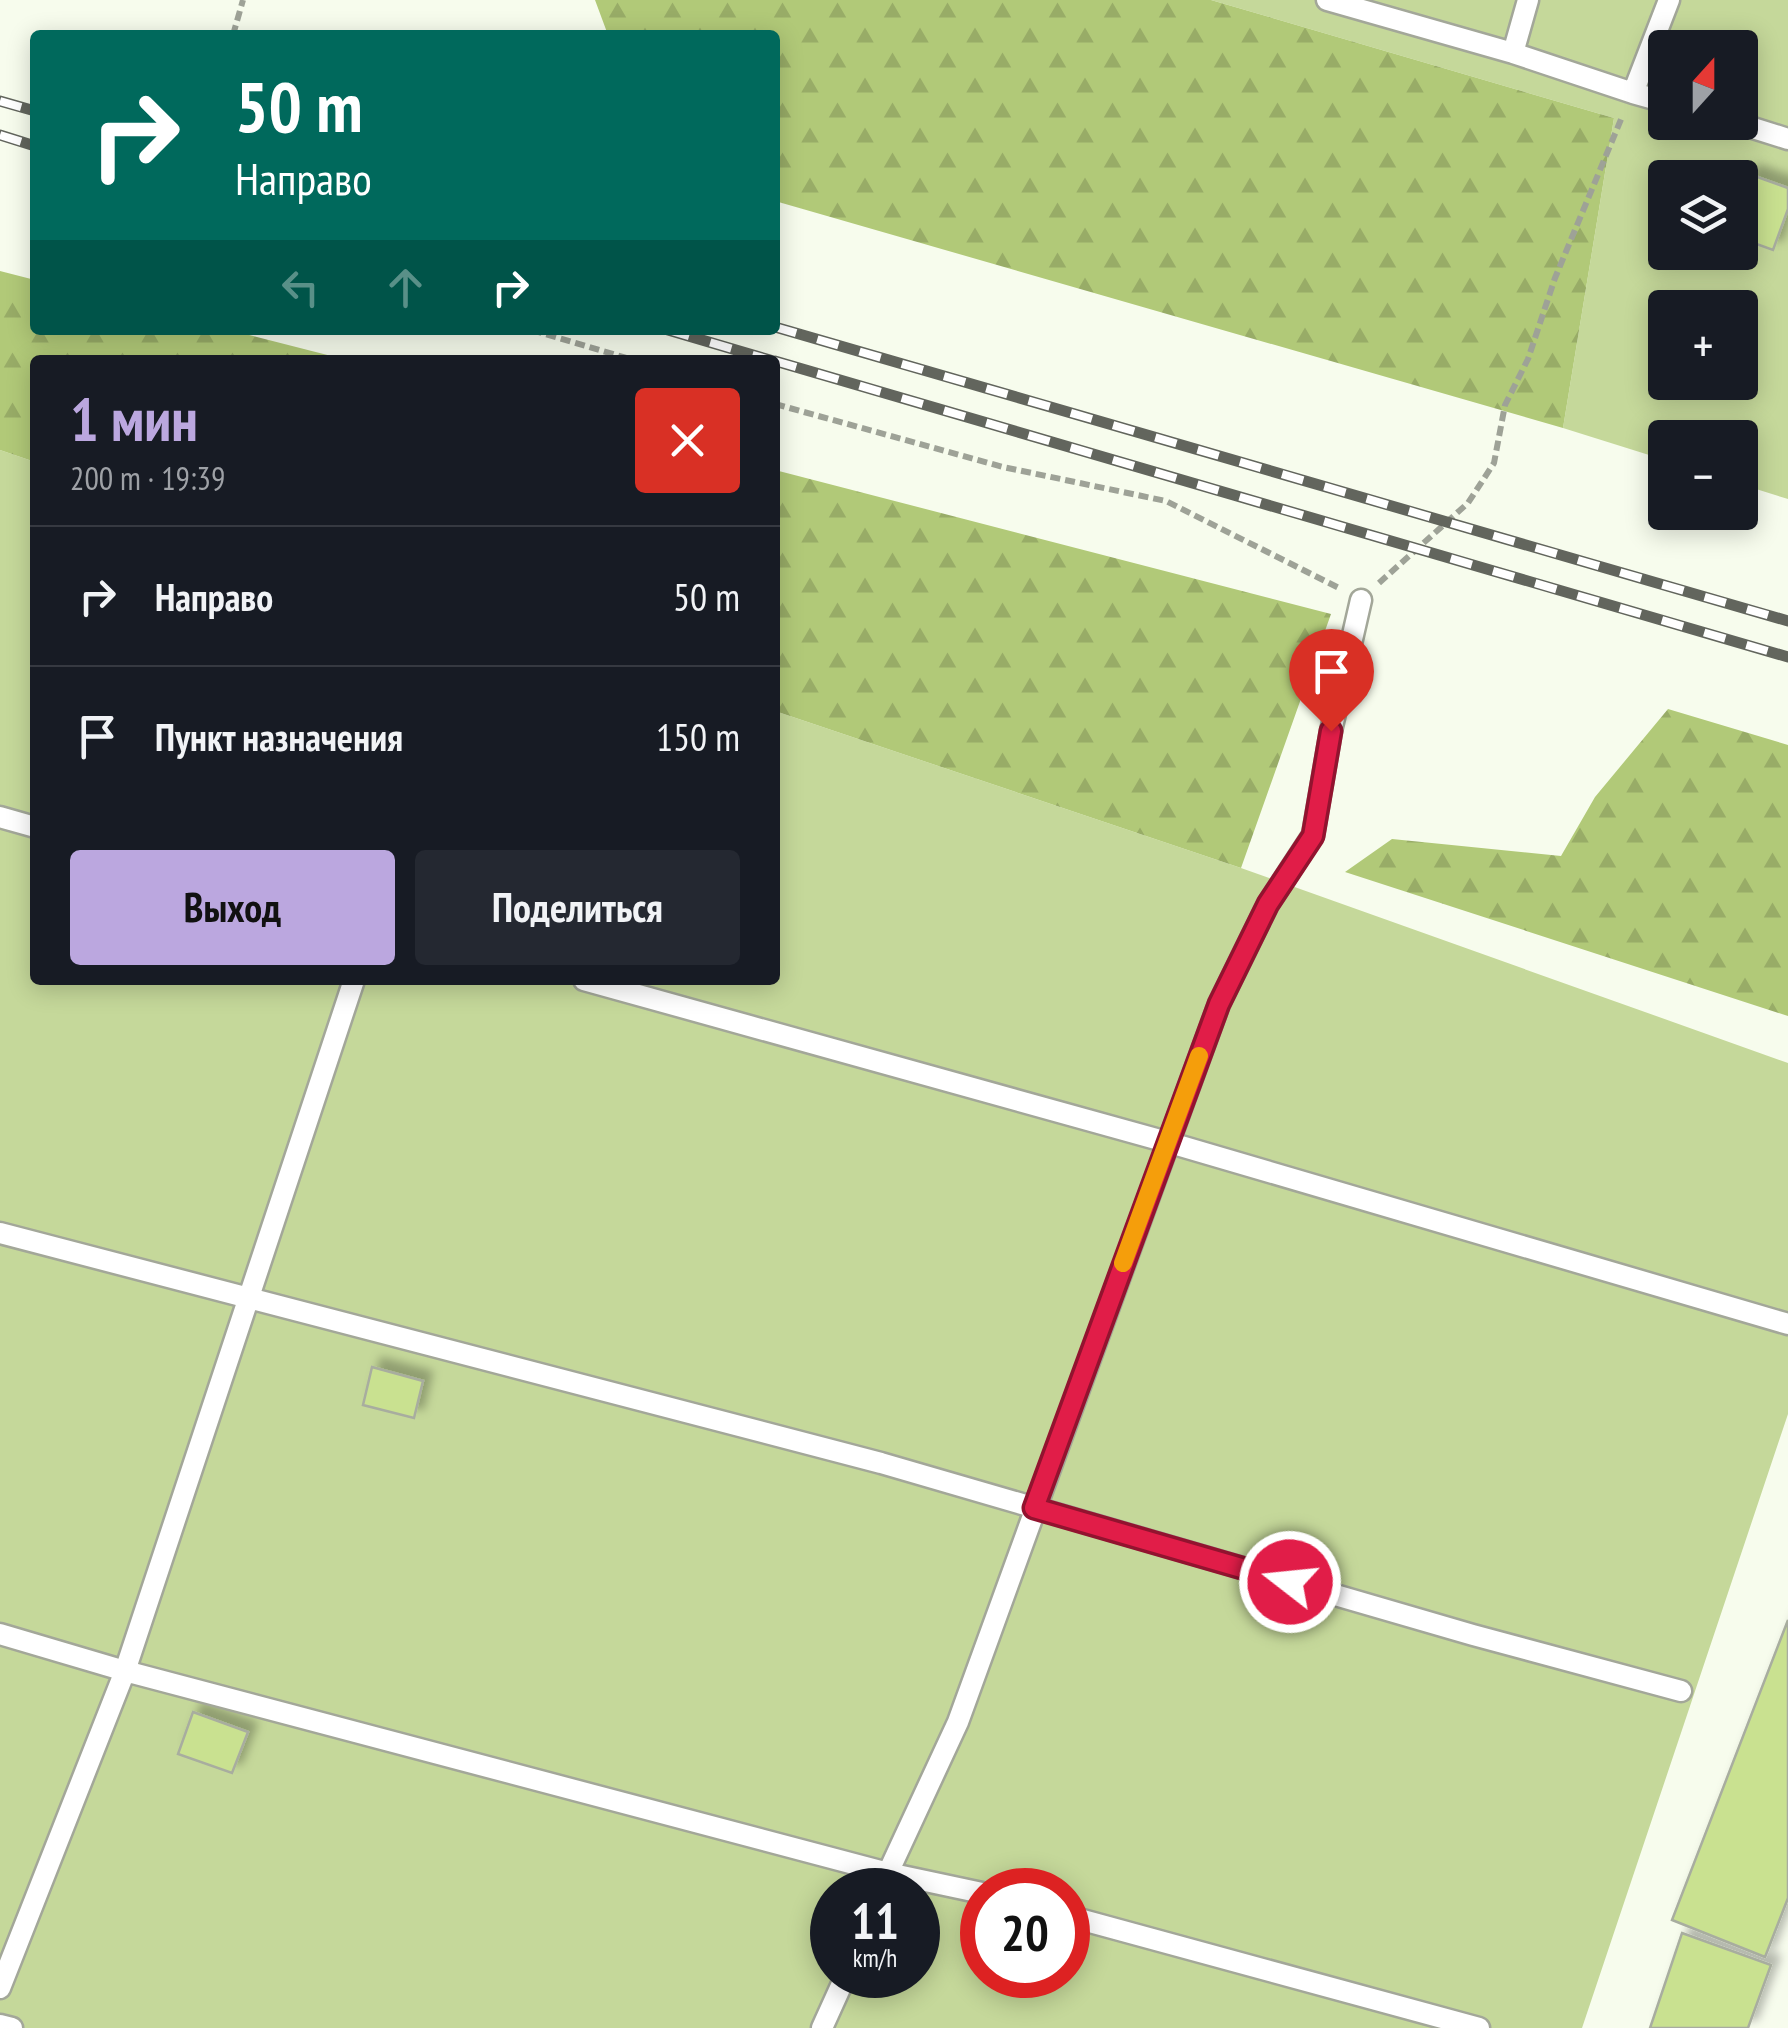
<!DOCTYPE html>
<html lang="ru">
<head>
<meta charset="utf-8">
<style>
	body { margin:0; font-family:"PT Sans Narrow",sans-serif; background:#242831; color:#f1f3f6; height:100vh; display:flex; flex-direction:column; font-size:38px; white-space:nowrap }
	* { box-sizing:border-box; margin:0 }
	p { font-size:32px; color:#9ea1a6 }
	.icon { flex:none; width:55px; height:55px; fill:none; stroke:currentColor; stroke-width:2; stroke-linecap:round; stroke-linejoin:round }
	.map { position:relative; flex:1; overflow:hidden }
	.sheet { position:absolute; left:30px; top:355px; width:750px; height:630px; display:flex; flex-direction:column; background:#171b24; border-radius:10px; box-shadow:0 5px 25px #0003 }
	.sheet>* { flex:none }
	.banner { position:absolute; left:30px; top:30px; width:750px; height:305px; border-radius:10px; box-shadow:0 5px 25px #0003; background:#00695c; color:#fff; overflow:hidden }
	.needle { width:65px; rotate:21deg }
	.buttons { position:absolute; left:1648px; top:30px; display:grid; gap:20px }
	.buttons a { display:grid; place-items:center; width:110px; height:110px; border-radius:10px; background:#171b24; box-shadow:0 5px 25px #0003; font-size:50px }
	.speed { position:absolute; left:810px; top:1868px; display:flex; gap:20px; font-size:50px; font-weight:700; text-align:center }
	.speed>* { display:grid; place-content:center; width:130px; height:130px; border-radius:50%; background:#171b24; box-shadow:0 5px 25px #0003; line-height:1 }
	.speed small { font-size:25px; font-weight:400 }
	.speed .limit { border:15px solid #d22; background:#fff; color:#111 }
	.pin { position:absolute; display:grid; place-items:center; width:85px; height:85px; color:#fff; margin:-102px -42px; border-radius:50% 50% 50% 0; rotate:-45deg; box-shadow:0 0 10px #0007 }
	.pin .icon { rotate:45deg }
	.me { position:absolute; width:110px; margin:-55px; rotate:286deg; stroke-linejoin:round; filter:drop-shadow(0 0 8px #0008) }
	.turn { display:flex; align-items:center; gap:35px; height:210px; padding:0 40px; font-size:45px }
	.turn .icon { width:130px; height:130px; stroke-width:2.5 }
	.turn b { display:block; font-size:70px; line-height:85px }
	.lanes { display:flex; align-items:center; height:95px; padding:0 40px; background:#0003; justify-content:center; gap:50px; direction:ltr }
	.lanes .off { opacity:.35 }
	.round { display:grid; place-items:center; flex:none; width:105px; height:105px; border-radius:10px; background:#242831 }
	.overview { display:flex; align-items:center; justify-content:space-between; height:170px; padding:0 40px }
	h1 { font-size:60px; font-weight:700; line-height:75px; color:#bba7df }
	.button { display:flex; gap:20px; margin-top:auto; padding:20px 40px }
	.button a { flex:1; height:115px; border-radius:10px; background:#bba7df; color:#111; font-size:40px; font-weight:700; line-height:115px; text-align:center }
	.button a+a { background:#242831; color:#f1f3f6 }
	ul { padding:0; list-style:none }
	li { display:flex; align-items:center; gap:30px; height:140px; padding:0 40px; border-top:2px solid #363941 }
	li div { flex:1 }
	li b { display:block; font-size:38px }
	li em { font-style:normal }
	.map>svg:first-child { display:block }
</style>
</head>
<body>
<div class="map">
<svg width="1788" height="2028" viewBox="0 0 1788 2028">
	<defs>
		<pattern id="forest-firs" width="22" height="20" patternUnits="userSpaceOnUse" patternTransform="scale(2.5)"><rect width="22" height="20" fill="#b1c978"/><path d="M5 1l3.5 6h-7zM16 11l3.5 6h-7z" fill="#98ac67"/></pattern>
		<filter id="shadow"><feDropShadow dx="9" dy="-9" stdDeviation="5" flood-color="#0004"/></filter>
	</defs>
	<rect width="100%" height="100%" fill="#f7fced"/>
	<!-- green -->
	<path fill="#c5d89a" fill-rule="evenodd" d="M1211,0H1788V499L1740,484V438H1665V460L1563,428L1614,118ZM1665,48H1740V122H1665ZM1665,178H1740V252H1665ZM1665,308H1740V382H1665Z
		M0,450L35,462V980H775V711L1241,868L1788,1063V1414L1582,2028H0ZM832,1890H918V1975H832ZM982,1890H1068V1975H982Z"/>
	<!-- forest -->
	<path fill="url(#forest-firs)" d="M595,0H1211L1614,118L1563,428L775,201V35H608Z
		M0,271L35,280V330H230L347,360H35V462L0,450Z
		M775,470L1331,614L1241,868L775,711Z
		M1668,709L1788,745V1016L1345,872L1392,839L1561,856L1595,797Z"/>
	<!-- building -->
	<path fill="#c9e190" stroke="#a8ad9f" stroke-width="2.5" filter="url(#shadow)" d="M1749,174L1788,188V209L1773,250L1740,238V200Z
		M372,1367L423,1381L414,1418L363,1405Z
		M1788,1620V1898L1765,1957L1672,1920Z
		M193,1712L248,1732L232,1773L178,1754Z
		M1682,1933L1771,1965L1748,2028H1650Z"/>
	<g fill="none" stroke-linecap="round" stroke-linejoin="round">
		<!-- service casing -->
		<g stroke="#a3a799" stroke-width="25">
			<path id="service" d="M1327,0L1513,53L1633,93L1669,0
				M1513,53L1528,0
				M1633,93L1665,102
				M1734,122L1788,139
				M0,817L35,827
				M584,980L1167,1142L1788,1324
				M0,1233L881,1463L1473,1635L1681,1691
				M0,1634L125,1671L888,1873L982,1893
				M880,1890L958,1722L1219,1004L1268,904L1313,835L1331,731L1361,600
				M1068,1916L1479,2028
				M0,1988L125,1671L354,980
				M0,2025L12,2028
				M822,2028L846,1975"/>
		</g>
		<!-- path -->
		<path stroke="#9ea297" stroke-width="6" stroke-dasharray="10 5" stroke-linecap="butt" d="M233,35L243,0
			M532,330L633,360
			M775,404L1003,467L1166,501L1341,589
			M1379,583L1468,503L1494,463L1505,405L1528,359L1555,278L1622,117"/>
		<!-- service -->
		<use href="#service" stroke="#fff" stroke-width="20"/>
		<!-- rail casing -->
		<g stroke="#62655d" stroke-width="11">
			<path id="rail" d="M0,101L35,111
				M0,135L35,146
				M775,327L1788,621
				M668,330L770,360
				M775,361L1788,657"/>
		</g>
		<!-- rail -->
		<use href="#rail" stroke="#fff" stroke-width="8" stroke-dasharray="22" stroke-linecap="butt"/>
	</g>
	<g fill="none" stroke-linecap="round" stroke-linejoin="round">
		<!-- route casing -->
		<g stroke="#92132f" stroke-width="25">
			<path id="route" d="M1290,1582L1034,1508L1219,1004L1268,904L1313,836L1331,731"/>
		</g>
		<!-- route -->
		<use href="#route" stroke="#e11d48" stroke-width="18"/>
		<!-- slow -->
		<path stroke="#f59e0b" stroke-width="18" d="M1123,1263L1199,1056"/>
	</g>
</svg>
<div class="buttons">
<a><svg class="needle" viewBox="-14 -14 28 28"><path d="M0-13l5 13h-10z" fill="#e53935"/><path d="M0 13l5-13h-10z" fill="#9ea1a6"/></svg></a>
<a><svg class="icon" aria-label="layers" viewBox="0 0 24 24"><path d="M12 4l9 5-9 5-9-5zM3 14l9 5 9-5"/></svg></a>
<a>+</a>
<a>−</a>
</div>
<div class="speed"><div>11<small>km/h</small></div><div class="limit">20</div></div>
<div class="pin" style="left:1331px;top:731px;background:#d93025"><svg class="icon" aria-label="arrive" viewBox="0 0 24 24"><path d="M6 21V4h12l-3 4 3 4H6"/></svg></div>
<svg class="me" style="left:1290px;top:1582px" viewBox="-20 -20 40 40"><circle r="17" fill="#e11d48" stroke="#fff" stroke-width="3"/><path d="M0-11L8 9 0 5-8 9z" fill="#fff"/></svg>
<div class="banner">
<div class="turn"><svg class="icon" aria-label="right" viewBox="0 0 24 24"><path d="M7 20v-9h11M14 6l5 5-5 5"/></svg><div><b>50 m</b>Направо</div></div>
<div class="lanes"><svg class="icon off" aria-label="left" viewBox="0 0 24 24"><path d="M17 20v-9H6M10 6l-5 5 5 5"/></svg><svg class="icon off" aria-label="ahead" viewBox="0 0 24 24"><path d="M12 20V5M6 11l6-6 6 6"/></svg><svg class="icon" aria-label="right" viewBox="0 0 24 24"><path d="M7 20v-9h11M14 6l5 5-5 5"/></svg></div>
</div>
<section class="sheet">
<div class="overview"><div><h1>1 мин</h1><p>200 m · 19:39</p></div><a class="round" style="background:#d93025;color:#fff"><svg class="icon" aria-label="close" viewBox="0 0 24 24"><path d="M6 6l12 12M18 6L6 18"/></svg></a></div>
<ul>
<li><svg class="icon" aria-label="right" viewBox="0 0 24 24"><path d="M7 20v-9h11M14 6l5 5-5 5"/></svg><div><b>Направо</b></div><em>50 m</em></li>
<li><svg class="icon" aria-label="arrive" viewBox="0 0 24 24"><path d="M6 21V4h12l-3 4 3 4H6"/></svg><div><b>Пункт назначения</b></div><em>150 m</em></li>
</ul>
<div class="button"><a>Выход</a><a>Поделиться</a></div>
</section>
</div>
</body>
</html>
